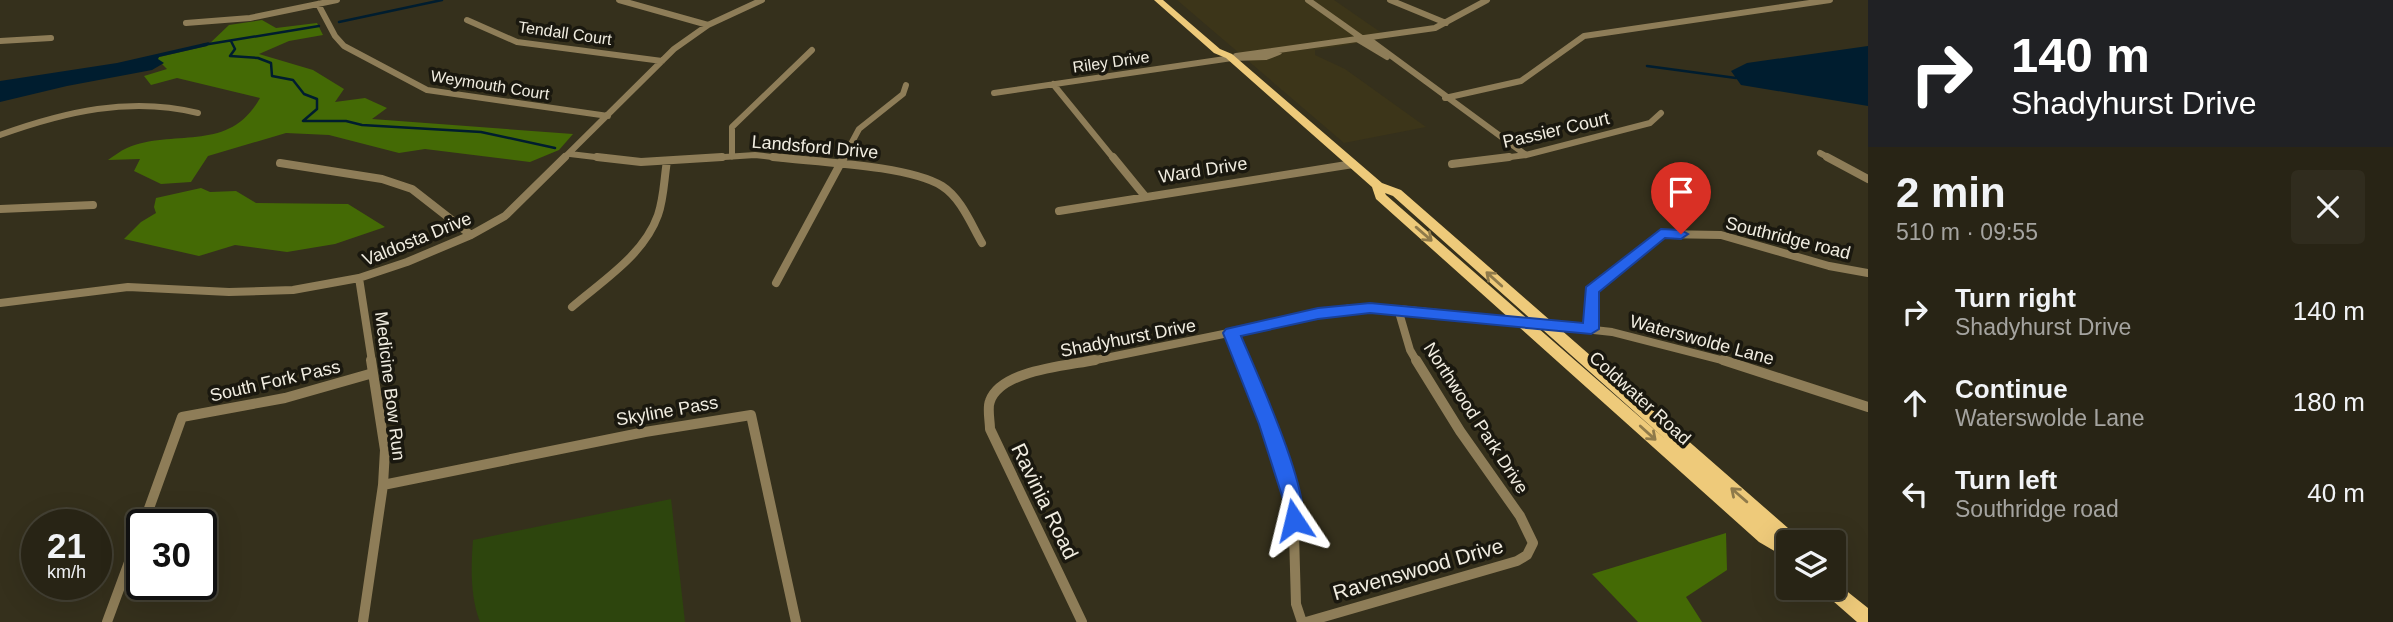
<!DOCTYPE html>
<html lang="en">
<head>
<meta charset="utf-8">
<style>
	body { margin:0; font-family:Helvetica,sans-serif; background:#302c1e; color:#f1f3f6; height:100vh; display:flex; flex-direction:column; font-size:26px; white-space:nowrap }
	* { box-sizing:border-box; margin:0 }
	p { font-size:23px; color:#a5a4a0 }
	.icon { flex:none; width:38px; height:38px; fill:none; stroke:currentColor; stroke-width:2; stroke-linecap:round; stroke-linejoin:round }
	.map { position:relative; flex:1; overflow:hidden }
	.panel { display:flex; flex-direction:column; background:#282415; width:525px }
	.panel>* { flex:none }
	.hud { background:#202124; color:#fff; overflow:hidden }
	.tools { position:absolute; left:1776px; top:530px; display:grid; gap:14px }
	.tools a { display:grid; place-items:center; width:70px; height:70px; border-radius:7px; background:#282415; box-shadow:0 7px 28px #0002,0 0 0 2px #444134; font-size:35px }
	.speed { position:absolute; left:21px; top:509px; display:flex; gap:14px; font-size:35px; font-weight:700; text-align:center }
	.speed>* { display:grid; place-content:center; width:91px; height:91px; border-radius:50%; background:#282415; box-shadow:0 7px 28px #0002,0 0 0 2px #444134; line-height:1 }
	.speed small { font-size:18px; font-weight:400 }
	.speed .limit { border:4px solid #111; border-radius:10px; background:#fff; color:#111 }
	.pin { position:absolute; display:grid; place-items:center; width:60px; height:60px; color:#fff; margin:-72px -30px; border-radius:50% 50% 50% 0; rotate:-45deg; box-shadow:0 0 7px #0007 }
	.pin .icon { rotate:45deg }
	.me { position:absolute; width:77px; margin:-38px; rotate:350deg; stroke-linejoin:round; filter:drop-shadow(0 0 5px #0008) }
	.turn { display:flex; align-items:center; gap:24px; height:147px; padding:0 28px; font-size:32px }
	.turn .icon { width:91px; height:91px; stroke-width:2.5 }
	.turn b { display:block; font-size:49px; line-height:60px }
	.round { display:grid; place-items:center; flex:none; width:74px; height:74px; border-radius:7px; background:#302c1e }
	.summary { display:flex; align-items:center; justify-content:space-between; height:119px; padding:0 28px }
	h1 { font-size:42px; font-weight:700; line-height:52px }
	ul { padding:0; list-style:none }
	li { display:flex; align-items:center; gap:21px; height:91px; padding:0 28px }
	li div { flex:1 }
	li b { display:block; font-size:26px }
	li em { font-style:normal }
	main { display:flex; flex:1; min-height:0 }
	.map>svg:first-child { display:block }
</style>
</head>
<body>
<main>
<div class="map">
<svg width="1868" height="622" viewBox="0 0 1868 622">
	<rect width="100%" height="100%" fill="#35301c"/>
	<!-- built -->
	<path fill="#3c3519" d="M1177,0H1334L1389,38L1315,50V55L1345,69L1426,127L1344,143Z"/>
	<!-- green -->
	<path fill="#2d450d" d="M671,499L685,622H480C470,597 471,566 473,540Z"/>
	<!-- forest -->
	<path fill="#446a05" d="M262,20L276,28L317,23L323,35L289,41L259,54L313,70L344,89L335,102L365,98L387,108L372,119L573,134L559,150L530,162L425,149L399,153L329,135L286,133L208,156L191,182L161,184L134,171L140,159L108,160C114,156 120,151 127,148C175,128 229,154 260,98L177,78L151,85L144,76L167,69L157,59L159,57L207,46L229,25Z
		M201,188L210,192L236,191L256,203L348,204L385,227L335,244L287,252L235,245L199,256L124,239L141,222L156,213L154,207L156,198Z
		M1726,533L1727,570L1686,597L1702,622H1638L1592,574Z"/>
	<!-- water -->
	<path fill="#001d2f" d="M209,42L207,46L159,57L158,59L164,63L152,70L67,86L0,102V81L117,63Z
		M1868,46V106L1741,85L1731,71L1747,63Z"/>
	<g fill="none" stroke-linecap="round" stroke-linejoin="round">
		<!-- stream -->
		<path stroke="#001d2f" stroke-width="2.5" d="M339,22L442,0
			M231,41L235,49L230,56L258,58L271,63L272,76L293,80L304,94L317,99V109L303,121H346L362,125L481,132L555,148
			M203,45L319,26
			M1647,66L1736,78"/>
		<!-- minor-far2 -->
		<path stroke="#8e7d58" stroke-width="6" d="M619,0L708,25
			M1308,0L1363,39
			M1390,0L1446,23
			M318,4L335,36L344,46L427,90L608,116
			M467,20L517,42L662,61
			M186,23L250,18L337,0
			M1367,38L1526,155
			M1357,39L1387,57
			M0,41L51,38
			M1236,56L1435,28L1487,0
			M1053,84L1114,159
			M994,93L1232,58L1266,57L1279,52
			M1445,98L1521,81L1584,36L1830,0
			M0,135C64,112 130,96 198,113
			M1820,153L1831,159
			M570,154L612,159
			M732,157V127L812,50
			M563,159L674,49L708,25L762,0
			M694,159L755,155L788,159
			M843,159L859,129L903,94L906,85
			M1495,159L1526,155L1650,123L1661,113"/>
		<!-- minor-far1 -->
		<path stroke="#8e7d58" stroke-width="8" d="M597,157L641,162L722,157
			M773,157C815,162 908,165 942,186C961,198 971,224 982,243
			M1113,157L1144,195
			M1827,157L1868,179
			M280,163L382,179L412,189L471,235
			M1452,164L1509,157
			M0,209L93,205
			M1059,211L1353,164
			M359,278L372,362
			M776,283L844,157
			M0,303L128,287L229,292L293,290L359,278L407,262L471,235L505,216L565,157
			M572,307C602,281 644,255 658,215C664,198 664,179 667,161
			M1398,309L1410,350L1417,362
			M1548,325L1612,332L1729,362
			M1591,329V290L1661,234L1721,235L1829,266L1868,273
			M1231,333L1244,362
			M1086,362L1351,308L1398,309L1524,322"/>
		<!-- minor -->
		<path stroke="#8e7d58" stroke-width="10" d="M1243,360L1255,385L1293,499L1296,604L1302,622
			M1723,360L1868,407
			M383,485L645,432L751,415L796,622
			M143,525L182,417L285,398L373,373
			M107,622L142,527
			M363,622L383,485L385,450L371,360
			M1082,622L990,429C990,421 987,408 990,401C1001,370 1066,366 1095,360
			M1306,622L1517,561L1527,555L1533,543L1520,516L1460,431L1416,360"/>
		<!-- primary -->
		<path fill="#eeca7a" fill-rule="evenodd" d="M1154,0H1163L1220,49L1232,54L1382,183L1401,190L1788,528L1798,542H1788V559L1759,542L1376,199L1372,187L1226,58L1214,53ZM1385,193L1393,196L1665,439L1386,195Z
			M1834,581L1868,608V622H1857L1825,594L1823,588H1834Z"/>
	</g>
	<!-- one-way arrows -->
	<defs><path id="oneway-shaft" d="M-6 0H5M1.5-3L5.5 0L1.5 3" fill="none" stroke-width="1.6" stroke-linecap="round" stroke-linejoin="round" transform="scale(1.75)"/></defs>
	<g stroke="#8f7a4a">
		<use href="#oneway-shaft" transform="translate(1424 234) rotate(41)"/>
		<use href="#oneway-shaft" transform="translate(1494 279) rotate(-138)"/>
		<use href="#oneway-shaft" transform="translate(1648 433) rotate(42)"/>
		<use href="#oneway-shaft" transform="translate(1739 495) rotate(-139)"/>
	</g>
	<!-- route -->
	<path fill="#2563eb" stroke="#184099" stroke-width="2" d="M1661,229L1681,230L1688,234L1681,239L1665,238L1599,292V329L1591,334L1370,313L1318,319L1241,336C1254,367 1315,500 1301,526L1294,528L1287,526L1283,499L1259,424L1223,333L1226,329L1318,308L1370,303L1583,323L1586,287Z"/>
	<g text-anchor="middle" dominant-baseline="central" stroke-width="7" stroke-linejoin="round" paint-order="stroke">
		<!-- far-street labels -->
		<g font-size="16" fill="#f1ede1" stroke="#1a180f">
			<text transform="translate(565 33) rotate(8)">Tendall Court</text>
			<text transform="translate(1111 62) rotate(-8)">Riley Drive</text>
			<text transform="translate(490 85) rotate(9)">Weymouth Court</text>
		</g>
		<!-- street labels -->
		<g font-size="18" fill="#f1ede1" stroke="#1a180f">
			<text transform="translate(1556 130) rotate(-13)">Passier Court</text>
			<text transform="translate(815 147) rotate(5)">Landsford Drive</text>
			<text transform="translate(1203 170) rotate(-9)">Ward Drive</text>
			<text transform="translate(1788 238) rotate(14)">Southridge road</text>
			<text transform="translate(417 239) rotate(-22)">Valdosta Drive</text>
			<text transform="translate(1128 338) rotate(-11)">Shadyhurst Drive</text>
			<text transform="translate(1702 340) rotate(15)">Waterswolde Lane</text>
			<text transform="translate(275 381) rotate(-13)">South Fork Pass</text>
			<text transform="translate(390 386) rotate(83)">Medicine Bow Run</text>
			<text transform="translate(1640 398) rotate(42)">Coldwater Road</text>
			<text transform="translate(667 411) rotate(-10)">Skyline Pass</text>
			<text transform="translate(1476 418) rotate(57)">Northwood Park Drive</text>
		</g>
		<!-- near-street labels -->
		<g font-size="21" fill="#f1ede1" stroke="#1a180f">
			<text transform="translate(1045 501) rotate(64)">Ravinia Road</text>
			<text transform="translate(1418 569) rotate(-16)">Ravenswood Drive</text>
		</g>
	</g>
</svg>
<div class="tools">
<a><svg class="icon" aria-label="layers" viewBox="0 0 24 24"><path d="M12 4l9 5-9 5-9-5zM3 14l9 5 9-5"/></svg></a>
</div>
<div class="speed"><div>21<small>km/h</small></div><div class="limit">30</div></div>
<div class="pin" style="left:1681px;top:234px;background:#d93025"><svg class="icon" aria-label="arrive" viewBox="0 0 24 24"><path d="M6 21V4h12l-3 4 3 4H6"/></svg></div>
<svg class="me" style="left:1294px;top:520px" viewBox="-20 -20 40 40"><path d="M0-17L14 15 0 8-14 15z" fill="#2563eb" stroke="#fff" stroke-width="4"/></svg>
</div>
<section class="panel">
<div class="hud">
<div class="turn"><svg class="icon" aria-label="right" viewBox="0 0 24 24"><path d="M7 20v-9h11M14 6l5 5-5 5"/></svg><div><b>140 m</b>Shadyhurst Drive</div></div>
</div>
<div class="summary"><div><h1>2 min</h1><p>510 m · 09:55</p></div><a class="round"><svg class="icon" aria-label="close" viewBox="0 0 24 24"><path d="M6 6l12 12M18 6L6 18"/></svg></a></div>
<ul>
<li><svg class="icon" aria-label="right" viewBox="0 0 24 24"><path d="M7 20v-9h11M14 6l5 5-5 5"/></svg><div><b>Turn right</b><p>Shadyhurst Drive</p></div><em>140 m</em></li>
<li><svg class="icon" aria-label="ahead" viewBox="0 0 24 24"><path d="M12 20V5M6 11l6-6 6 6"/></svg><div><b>Continue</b><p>Waterswolde Lane</p></div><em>180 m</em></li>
<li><svg class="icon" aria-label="left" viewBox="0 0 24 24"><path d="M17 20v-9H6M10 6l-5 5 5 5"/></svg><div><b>Turn left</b><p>Southridge road</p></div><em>40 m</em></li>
</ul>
</section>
</main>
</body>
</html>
